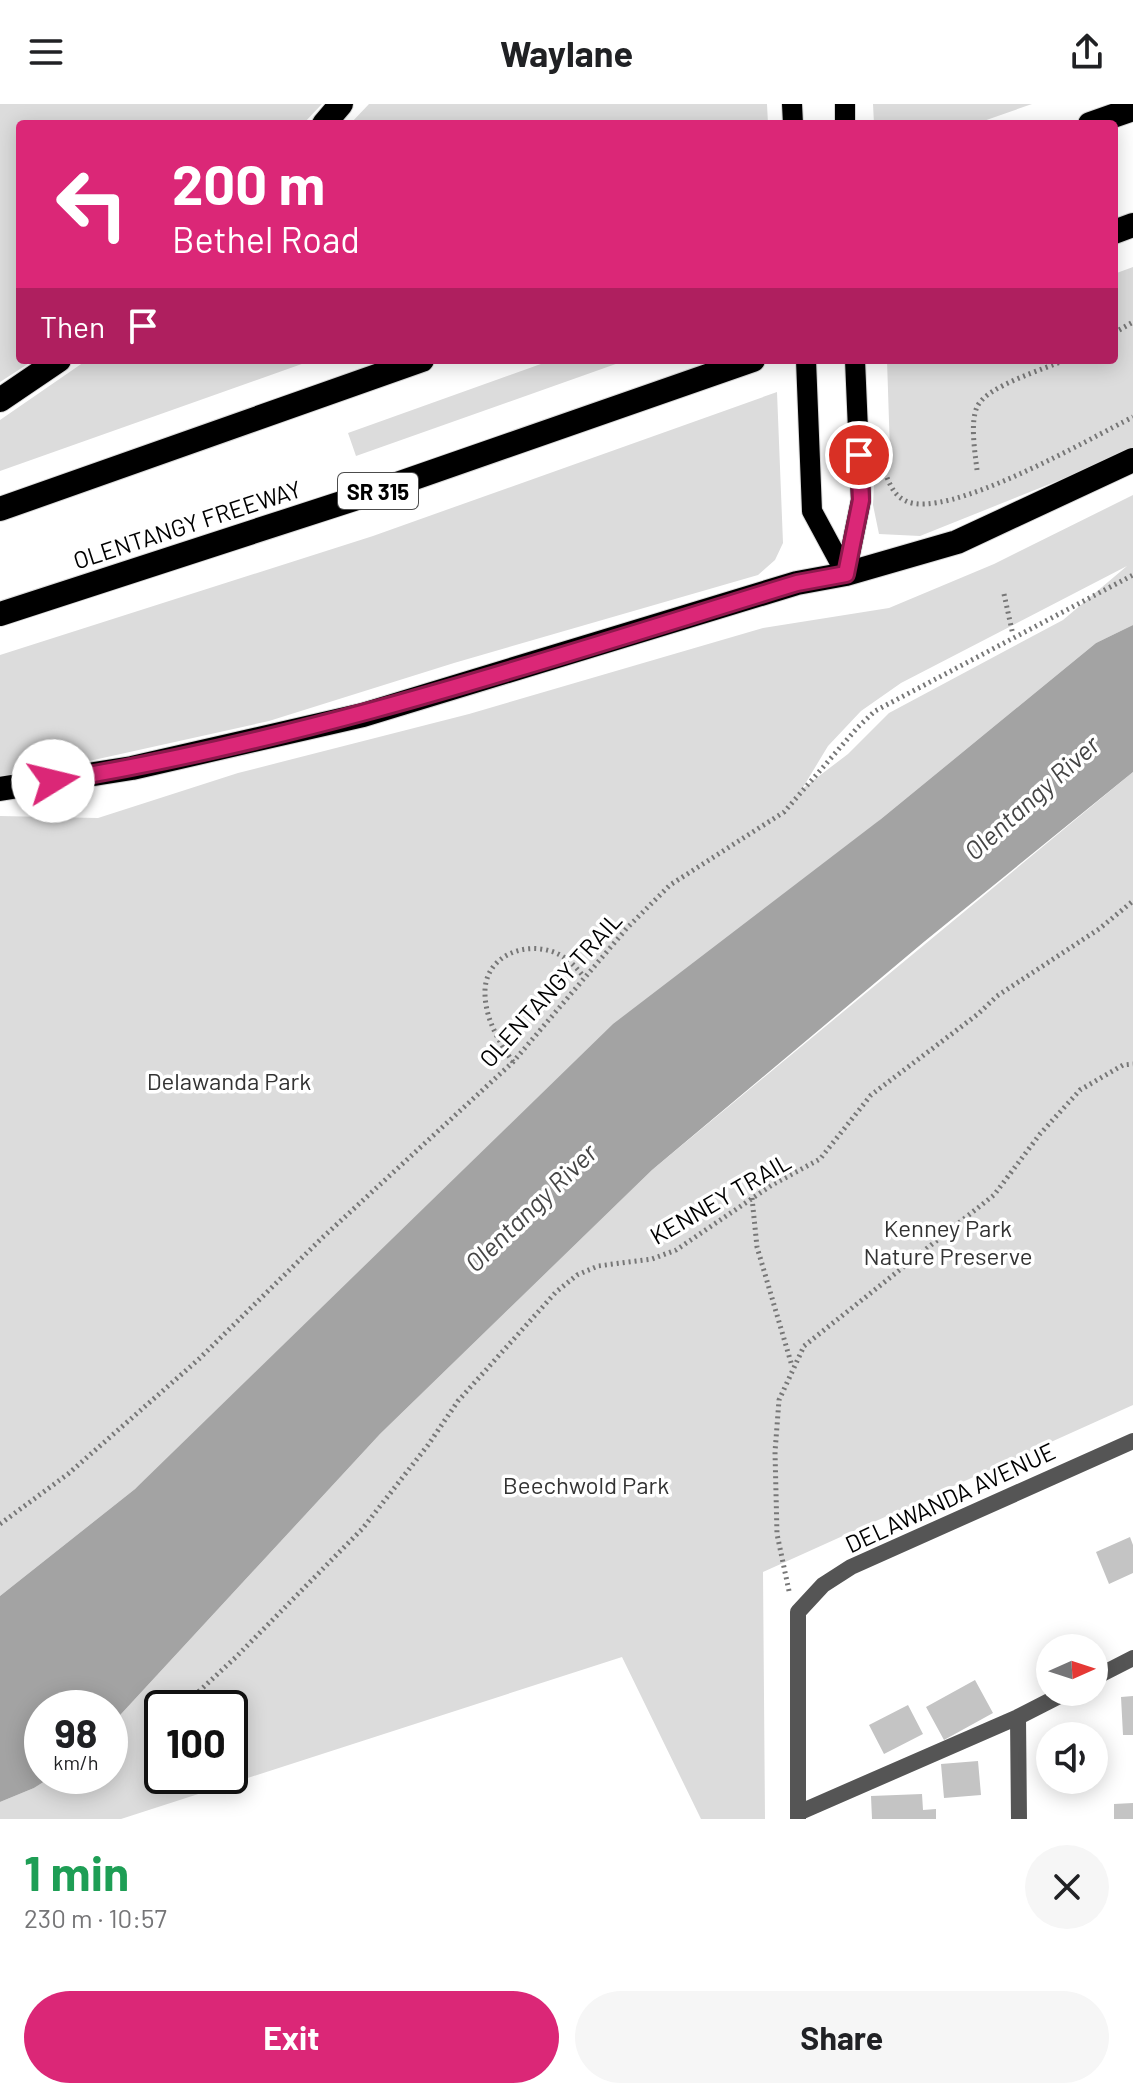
<!DOCTYPE html>
<html lang="en">
<head>
<meta charset="utf-8">
<style>
	body { margin:0; font-family:Barlow,sans-serif; background:#f6f6f6; color:#202124; height:100vh; display:flex; flex-direction:column; font-size:30px; white-space:nowrap }
	* { box-sizing:border-box; margin:0 }
	p { font-size:26px; color:#757577 }
	.icon { flex:none; width:44px; height:44px; fill:none; stroke:currentColor; stroke-width:2; stroke-linecap:round; stroke-linejoin:round }
	.map { position:relative; height:1715px; overflow:hidden }
	.sheet { display:flex; flex-direction:column; background:#fff; flex:1 }
	.sheet>* { flex:none }
	.top-card { position:absolute; left:16px; top:16px; width:1102px; height:244px; border-radius:8px; box-shadow:0 4px 20px #0003; background:#db2777; color:#fff; overflow:hidden }
	.needle { width:52px; rotate:87deg }
	.fabs { position:absolute; left:1036px; top:1530px; display:grid; gap:16px }
	.fabs a { display:grid; place-items:center; width:72px; height:72px; border-radius:50%; background:#fff; box-shadow:0 4px 20px #0003; font-size:40px }
	.speed { position:absolute; left:24px; top:1586px; display:flex; gap:16px; font-size:40px; font-weight:700; text-align:center }
	.speed>* { display:grid; place-content:center; width:104px; height:104px; border-radius:50%; background:#fff; box-shadow:0 4px 20px #0003; line-height:1 }
	.speed small { font-size:20px; font-weight:400 }
	.speed .limit { border:4px solid #111; border-radius:12px; background:#fff; color:#111 }
	.pin { position:absolute; display:grid; place-items:center; width:68px; height:68px; color:#fff; margin:-34px; border:4px solid #fff; border-radius:50%; box-shadow:0 2px 8px #0007 }
	.me { position:absolute; width:88px; margin:-44px; rotate:81deg; stroke-linejoin:round; filter:drop-shadow(0 0 6px #0008) }
	.turn { display:flex; align-items:center; gap:28px; height:168px; padding:0 24px; font-size:36px }
	.turn .icon { width:104px; height:104px; stroke-width:2.5 }
	.turn b { display:block; font-size:56px; line-height:68px }
	.then { display:flex; align-items:center; height:76px; padding:0 24px; background:#0003; gap:16px; font-size:30px }
	.round { display:grid; place-items:center; flex:none; width:84px; height:84px; border-radius:42px; background:#f6f6f6 }
	.summary { display:flex; align-items:center; justify-content:space-between; height:136px; padding:0 24px }
	h1 { font-size:48px; font-weight:700; line-height:60px; color:#1e9e55 }
	.cta { display:flex; gap:16px; margin-top:auto; padding:16px 24px }
	.cta a { flex:1; height:92px; border-radius:48px; background:#db2777; color:#fff; font-size:32px; font-weight:700; line-height:92px; text-align:center }
	.cta a+a { background:#f6f6f6; color:#202124 }
	header { display:flex; justify-content:space-between; align-items:center; height:104px; padding:0 24px; background:#fff; font-size:36px; font-weight:700 }
	.map>svg:first-child { display:block }
</style>
</head>
<body>
<header><svg class="icon" aria-label="menu" viewBox="0 0 24 24"><path d="M4 6h16M4 12h16M4 18h16"/></svg>Waylane<svg class="icon" aria-label="share" viewBox="0 0 24 24"><path d="M12 15V3M7 8l5-5 5 5M5 13v7h14v-7"/></svg></header>
<div class="map">
<svg width="1133" height="1715" viewBox="0 0 1133 1715">
	<rect width="100%" height="100%" fill="#fff"/>
	<!-- green -->
	<path fill="#dcdcdc" fill-rule="evenodd" d="M0,0H322L303,20H20V256H34L0,278Z
		M369,0H767L768,20H350Z
		M873,0H1032L975,20H874Z
		M1133,163V343L1085,366L920,432L879,430L873,401L875,359L890,348L887,256H1114V170Z
		M87,256H313L0,367V316Z
		M552,256H627L356,352L348,329Z
		M777,288L783,439L775,456L758,471L454,559L269,617L62,663L0,672V551L373,432Z
		M1133,391V521L1096,539L881,715L135,1385L0,1492V712L98,714L238,669L469,610L763,524L889,504L994,460ZM1127,462L1063,516L889,609L848,650L802,685L828,642L861,607L901,579Z
		M1133,668V1301L763,1468L765,1715H701L622,1553L121,1715H0V1698L34,1684L53,1672H110V1622L380,1330L652,1066ZM162,1604H230V1672H162Z"/>
	<!-- water -->
	<path fill="#a3a3a3" d="M1133,521V668L925,837L652,1066L380,1330L110,1622V1604H42V1672H53L34,1684L0,1698V1492L135,1385L613,920L881,715L1096,539Z"/>
	<!-- building -->
	<path fill="#c4c4c4" d="M1130,1433L1133,1441V1469L1109,1480L1096,1448Z
		M975,1576L993,1609L944,1636L926,1603Z
		M1133,1592V1631H1123L1121,1593Z
		M908,1601L923,1630L884,1650L869,1621Z
		M978,1657L981,1691L944,1694L941,1660Z
		M922,1690L923,1706L936,1705V1715H872L871,1692Z
		M1133,1699V1715H1114V1700Z"/>
	<g fill="none" stroke-linecap="round" stroke-linejoin="round">
		<!-- primary casing -->
		<g stroke="#dbdbdb" stroke-width="22">
			<path id="primary" d="M792,0L793,20
				M845,0V20
				M806,256L812,407L846,470
				M846,470L861,396L855,256"/>
		</g>
		<!-- highway casing -->
		<g stroke="#dbdbdb" stroke-width="26">
			<path id="highway" d="M324,20L341,0
				M1090,20L1133,5
				M1114,128L1133,121
				M0,296L59,256
				M0,405L422,256
				M0,510L354,395L753,256
				M0,685L132,664L363,611L797,479L846,470L957,438L1133,356"/>
		</g>
		<!-- path -->
		<path stroke="#777" stroke-width="5" stroke-dasharray="2 4" stroke-linecap="butt" d="M1114,229L1133,218
			M977,366C975,348 970,319 977,303C986,282 1045,265 1065,256
			M885,368C889,379 894,392 906,397C946,417 1091,334 1133,313
			M1004,490L1013,531
			M513,958C499,938 486,916 485,891C483,852 525,836 556,849C568,854 576,863 584,873
			M752,1094L757,1143L792,1262
			M0,1420L68,1370L199,1255L322,1134L513,958L627,824L670,781L784,708L858,623L875,607L1133,471
			M789,1487L777,1430L775,1348L779,1296L804,1242L994,1091L1040,1030L1080,986L1123,961L1133,960
			M181,1604L236,1553L363,1424L428,1341L458,1297L556,1188L577,1171L598,1162L652,1155L676,1146L772,1081L820,1055L871,991L978,910L997,892L1099,825L1133,797"/>
		<!-- lane -->
		<path stroke="#555" stroke-width="16" d="M1094,1574L1133,1554
			M1018,1613L1067,1588
			M798,1709L1018,1613L1019,1715"/>
		<!-- street -->
		<path stroke="#555" stroke-width="16" d="M798,1715V1508L823,1481L851,1463L1133,1337"/>
		<!-- primary -->
		<use href="#primary" stroke="#000" stroke-width="20"/>
		<!-- highway -->
		<use href="#highway" stroke="#000" stroke-width="24"/>
	</g>
	<g fill="none" stroke-linecap="round" stroke-linejoin="round">
		<!-- route casing -->
		<g stroke="#8e194d" stroke-width="20">
			<path id="route" d="M53,677C307,636 551,554 797,479L846,470L861,396L859,351"/>
		</g>
		<!-- route -->
		<use href="#route" stroke="#db2777" stroke-width="14"/>
	</g>
	<g text-anchor="middle" dominant-baseline="central" stroke-width="7" stroke-linejoin="round" paint-order="stroke">
		<!-- shield labels -->
		<rect fill="#fff" stroke="#4c4c4c" stroke-width="2" x="338" y="369" width="80" height="36" rx="6"/>
		<g font-size="22" font-weight="bold" fill="#000">
			<text x="378" y="387">SR 315</text>
		</g>
		<!-- street labels -->
		<g font-size="24" fill="#000" stroke="#fff">
			<text transform="translate(187 420) rotate(-18)">OLENTANGY FREEWAY</text>
			<text transform="translate(550 885) rotate(-48)">OLENTANGY TRAIL</text>
			<text transform="translate(720 1094) rotate(-30)">KENNEY TRAIL</text>
			<text transform="translate(950 1393) rotate(-25)">DELAWANDA AVENUE</text>
		</g>
		<!-- park labels -->
		<g font-size="24" fill="#333" stroke="#fff">
			<text x="229" y="976">Delawanda Park</text>
			<text x="948" y="1123">Kenney Park<tspan x="948" dy="28">Nature Preserve</tspan></text>
			<text x="586" y="1380">Beechwold Park</text>
		</g>
		<!-- water labels -->
		<g font-size="26" font-style="italic" fill="#444" stroke="#fff">
			<text transform="translate(1031 693) rotate(-42)">Olentangy River</text>
			<text transform="translate(530 1103) rotate(-44)">Olentangy River</text>
		</g>
	</g>
</svg>
<div class="fabs">
<a><svg class="needle" viewBox="-14 -14 28 28"><path d="M0-13l5 13h-10z" fill="#e53935"/><path d="M0 13l5-13h-10z" fill="#757577"/></svg></a>
<a><svg class="icon" aria-label="sound" viewBox="0 0 24 24"><path d="M4 9h4l5-4v14l-5-4H4zM17 9q2 3 0 6"/></svg></a>
</div>
<div class="speed"><div>98<small>km/h</small></div><div class="limit">100</div></div>
<div class="pin" style="left:859px;top:351px;background:#d93025"><svg class="icon" aria-label="arrive" viewBox="0 0 24 24"><path d="M6 21V4h12l-3 4 3 4H6"/></svg></div>
<svg class="me" style="left:53px;top:677px" viewBox="-20 -20 40 40"><circle r="19" fill="#fff"/><path d="M0-13L10 11 0 6-10 11z" fill="#db2777"/></svg>
<div class="top-card">
<div class="turn"><svg class="icon" aria-label="left" viewBox="0 0 24 24"><path d="M17 20v-9H6M10 6l-5 5 5 5"/></svg><div><b>200 m</b>Bethel Road</div></div>
<div class="then">Then<svg class="icon" aria-label="arrive" viewBox="0 0 24 24"><path d="M6 21V4h12l-3 4 3 4H6"/></svg></div>
</div>
</div>
<section class="sheet">
<div class="summary"><div><h1>1 min</h1><p>230 m · 10:57</p></div><a class="round"><svg class="icon" aria-label="close" viewBox="0 0 24 24"><path d="M6 6l12 12M18 6L6 18"/></svg></a></div>
<div class="cta"><a>Exit</a><a>Share</a></div>
</section>
</body>
</html>
